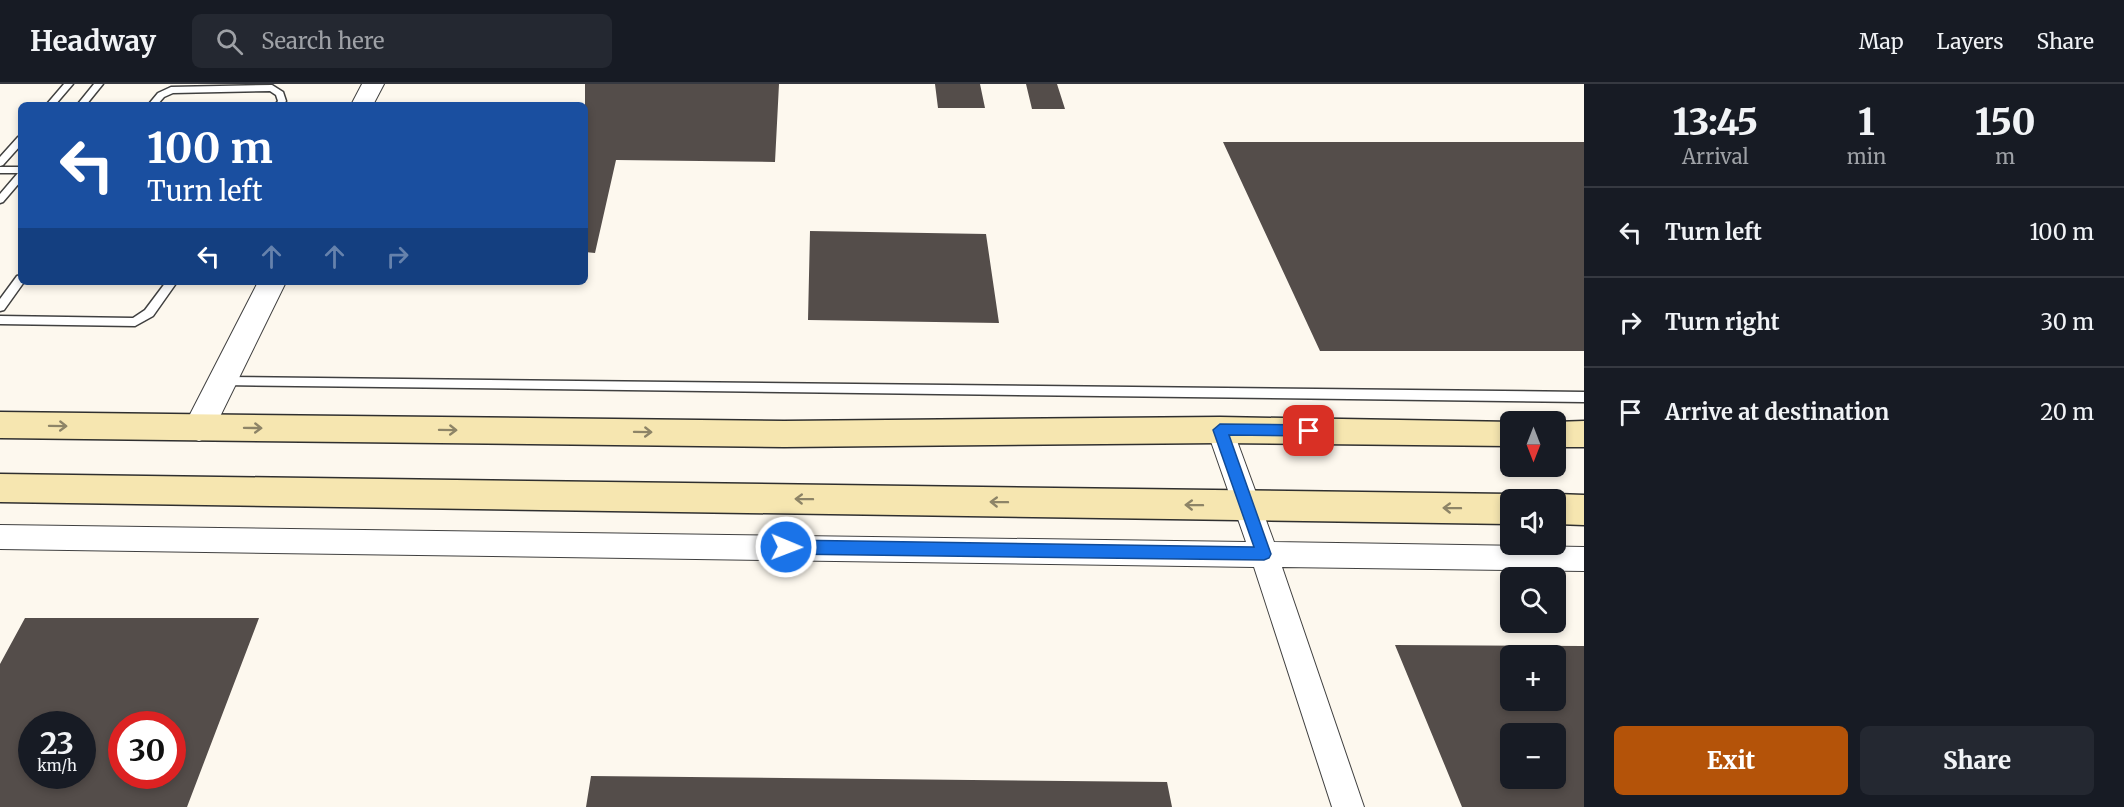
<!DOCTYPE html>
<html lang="en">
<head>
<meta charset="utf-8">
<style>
	body { margin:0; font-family:Merriweather,serif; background:#242831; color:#f1f3f6; height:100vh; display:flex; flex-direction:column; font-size:22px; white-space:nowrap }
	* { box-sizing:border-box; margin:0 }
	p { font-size:20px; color:#9ea1a6 }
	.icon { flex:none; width:33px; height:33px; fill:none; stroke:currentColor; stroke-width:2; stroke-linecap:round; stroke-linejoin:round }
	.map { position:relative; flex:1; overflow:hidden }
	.details { display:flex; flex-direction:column; background:#171b24; width:540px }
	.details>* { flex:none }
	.top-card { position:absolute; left:18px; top:18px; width:570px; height:183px; border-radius:9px; box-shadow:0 3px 9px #0003; background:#1a4fa0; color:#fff; overflow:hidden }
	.needle { width:39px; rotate:180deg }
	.tools { position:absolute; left:1500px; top:327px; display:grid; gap:12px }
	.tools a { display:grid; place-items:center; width:66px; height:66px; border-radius:9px; background:#171b24; box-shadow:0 3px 9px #0003; font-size:30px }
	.speed { position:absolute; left:18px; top:627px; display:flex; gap:12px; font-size:30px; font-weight:700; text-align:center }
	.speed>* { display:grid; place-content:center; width:78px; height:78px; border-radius:50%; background:#171b24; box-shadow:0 3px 9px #0003; line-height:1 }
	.speed small { font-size:15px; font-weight:400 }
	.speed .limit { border:9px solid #d22; background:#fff; color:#111 }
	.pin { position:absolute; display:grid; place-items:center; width:51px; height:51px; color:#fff; margin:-26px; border-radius:12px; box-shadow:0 3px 9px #0006 }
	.me { position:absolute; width:66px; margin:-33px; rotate:91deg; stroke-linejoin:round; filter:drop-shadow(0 0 4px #0008) }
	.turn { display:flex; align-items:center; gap:21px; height:126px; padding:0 30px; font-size:27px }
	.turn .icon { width:78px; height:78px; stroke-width:2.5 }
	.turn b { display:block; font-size:42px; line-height:51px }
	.lanes { display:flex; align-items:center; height:57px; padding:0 30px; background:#0003; justify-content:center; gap:30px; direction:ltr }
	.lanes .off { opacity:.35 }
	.eta { display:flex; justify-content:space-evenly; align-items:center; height:102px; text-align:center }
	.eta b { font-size:36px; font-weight:800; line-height:42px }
	.button { display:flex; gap:12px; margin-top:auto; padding:12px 30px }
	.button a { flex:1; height:69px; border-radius:9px; background:#b45309; color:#fff; font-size:24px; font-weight:800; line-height:69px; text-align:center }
	.button a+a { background:#242831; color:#f1f3f6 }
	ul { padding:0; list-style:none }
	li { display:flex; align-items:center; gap:18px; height:90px; padding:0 30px; border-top:2px solid #363941 }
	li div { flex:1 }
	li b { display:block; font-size:22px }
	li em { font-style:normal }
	header { display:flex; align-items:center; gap:36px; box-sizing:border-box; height:84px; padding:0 30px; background:#171b24; border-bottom:2px solid #363941 }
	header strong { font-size:28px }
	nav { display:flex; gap:33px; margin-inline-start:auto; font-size:21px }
	.search { width:420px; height:54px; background:#242831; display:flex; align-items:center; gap:15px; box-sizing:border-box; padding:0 21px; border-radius:9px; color:#9ea1a6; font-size:22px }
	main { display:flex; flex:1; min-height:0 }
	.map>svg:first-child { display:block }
</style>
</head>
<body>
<header>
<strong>Headway</strong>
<div class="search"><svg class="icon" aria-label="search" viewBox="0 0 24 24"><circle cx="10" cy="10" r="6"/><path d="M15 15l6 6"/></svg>Search here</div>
<nav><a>Map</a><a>Layers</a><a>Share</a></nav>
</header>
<main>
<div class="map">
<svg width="1584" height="723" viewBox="0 0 1584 723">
	<rect width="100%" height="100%" fill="#fdf8ee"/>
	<!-- building -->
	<path fill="#544d4a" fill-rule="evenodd" d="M585,0H779L775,78L616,76L595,169L585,168Z
		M935,0H980L985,24H938Z
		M1026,0H1057L1065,25H1032Z
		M1223,58H1584V267H1320Z
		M810,147L986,150L999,239L808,236Z
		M25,534H259L187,723H0V580ZM32,640H82V692H32ZM122,640H172V692H122Z
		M1395,561L1584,562V723H1462ZM1510,572H1556V616H1510ZM1510,650H1556V694H1510Z
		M591,692L1167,698L1172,723H586Z"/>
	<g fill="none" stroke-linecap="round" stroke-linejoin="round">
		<!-- service casing -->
		<g stroke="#404040" stroke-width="3">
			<path id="service" d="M64,0H73L55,21H46Z
				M94,0H103L86,21H77Z
				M272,1L283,8L286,17L283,21H275L278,17L276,11L270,7L173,9L164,13L157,21H148L158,9L171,3Z
				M21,52V61L3,81L0,82V73L18,53Z
				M0,83H21V97L3,118L0,119V110L18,89H0Z
				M21,191V198H24L4,226L0,227V215L17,192Z
				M166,198H177L153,232L135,242L0,240V232L133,234L145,226Z
				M223,293L1584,308V318L223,301L217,297Z"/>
		</g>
		<!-- minor casing -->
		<g stroke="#404040" stroke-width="2">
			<path id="minor" d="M1220,336L1229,339L1233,346L1274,458L1584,463V487L1282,483L1364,723H1332L1254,483L0,465V441L1246,458L1207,346L1211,339Z"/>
		</g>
		<!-- tertiary casing -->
		<g stroke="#404040" stroke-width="2">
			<path id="tertiary" d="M362,0H384L373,21H351Z
				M258,198H286L210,353L199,357L188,353L183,344Z"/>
		</g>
		<!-- secondary casing -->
		<g stroke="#2f2f2f" stroke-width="3">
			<path id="secondary" d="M0,328L784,337L1220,333L1515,338H1510V362L1220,359L784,363L0,354Z
				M1584,337V363H1556L1554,338Z
				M0,390L1510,410L1523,416H1510V440L0,418Z
				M1556,410L1584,411V441L1556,440V416H1543Z"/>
		</g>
		<!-- service -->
		<use href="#service" fill="#fff" fill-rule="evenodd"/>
		<!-- minor -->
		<use href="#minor" fill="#fff" fill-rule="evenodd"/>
		<!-- tertiary -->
		<use href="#tertiary" fill="#fff" fill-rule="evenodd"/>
		<!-- secondary -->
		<use href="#secondary" fill="#f6e6b0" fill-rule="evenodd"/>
	</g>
	<!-- one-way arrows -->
	<defs><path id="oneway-shaft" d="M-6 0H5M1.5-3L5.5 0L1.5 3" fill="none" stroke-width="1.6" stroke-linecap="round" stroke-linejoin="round" transform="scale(1.5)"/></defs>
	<g stroke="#8d8467">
		<use href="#oneway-shaft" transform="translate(58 342) rotate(1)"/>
		<use href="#oneway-shaft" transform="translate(253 344) rotate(1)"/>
		<use href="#oneway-shaft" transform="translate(448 346) rotate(1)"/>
		<use href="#oneway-shaft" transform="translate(643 348) rotate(1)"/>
		<use href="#oneway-shaft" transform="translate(804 415) rotate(-179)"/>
		<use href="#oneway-shaft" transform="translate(999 418) rotate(-179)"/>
		<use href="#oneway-shaft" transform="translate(1194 421) rotate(-179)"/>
		<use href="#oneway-shaft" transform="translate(1452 424) rotate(-179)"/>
	</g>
	<!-- route -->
	<path fill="#1a73e8" stroke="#114b97" stroke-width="1.5" d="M1220,340L1309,341L1316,347L1309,352L1229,351L1271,470L1269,474L1264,476L786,470L780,468L778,463L780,458L786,456L1254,463L1213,346Z"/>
</svg>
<div class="tools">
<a><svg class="needle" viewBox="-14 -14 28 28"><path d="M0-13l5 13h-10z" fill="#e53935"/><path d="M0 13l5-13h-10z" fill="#9ea1a6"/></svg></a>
<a><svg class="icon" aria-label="sound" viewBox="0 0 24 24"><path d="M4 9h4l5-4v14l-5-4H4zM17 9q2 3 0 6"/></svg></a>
<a><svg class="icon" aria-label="search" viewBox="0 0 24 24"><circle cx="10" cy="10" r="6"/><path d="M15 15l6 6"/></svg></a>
<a>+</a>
<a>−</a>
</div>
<div class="speed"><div>23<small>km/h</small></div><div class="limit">30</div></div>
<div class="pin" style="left:1309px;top:347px;background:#d93025"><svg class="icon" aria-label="arrive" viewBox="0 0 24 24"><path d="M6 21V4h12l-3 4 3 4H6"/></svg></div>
<svg class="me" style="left:786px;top:463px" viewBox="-20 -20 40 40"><circle r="17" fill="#1a73e8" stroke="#fff" stroke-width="3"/><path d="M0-11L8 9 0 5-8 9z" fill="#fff"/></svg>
<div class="top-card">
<div class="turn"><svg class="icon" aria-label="left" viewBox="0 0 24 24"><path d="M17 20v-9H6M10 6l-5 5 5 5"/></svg><div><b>100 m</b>Turn left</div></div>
<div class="lanes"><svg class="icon" aria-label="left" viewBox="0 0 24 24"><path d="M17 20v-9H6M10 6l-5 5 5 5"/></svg><svg class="icon off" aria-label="ahead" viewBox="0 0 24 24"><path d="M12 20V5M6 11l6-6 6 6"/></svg><svg class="icon off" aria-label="ahead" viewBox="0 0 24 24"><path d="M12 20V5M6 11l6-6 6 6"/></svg><svg class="icon off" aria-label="right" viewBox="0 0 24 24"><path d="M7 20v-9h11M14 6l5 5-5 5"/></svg></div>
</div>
</div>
<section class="details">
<div class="eta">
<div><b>13:45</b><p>Arrival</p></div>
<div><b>1</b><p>min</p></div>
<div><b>150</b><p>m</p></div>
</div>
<ul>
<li><svg class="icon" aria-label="left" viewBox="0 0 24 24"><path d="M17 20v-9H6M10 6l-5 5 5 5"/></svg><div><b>Turn left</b></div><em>100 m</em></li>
<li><svg class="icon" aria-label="right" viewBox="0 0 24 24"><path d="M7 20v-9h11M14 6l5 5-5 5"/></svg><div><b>Turn right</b></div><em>30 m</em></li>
<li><svg class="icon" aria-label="arrive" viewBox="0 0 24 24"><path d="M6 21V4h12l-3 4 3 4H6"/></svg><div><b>Arrive at destination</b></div><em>20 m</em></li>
</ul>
<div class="button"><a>Exit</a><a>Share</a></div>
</section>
</main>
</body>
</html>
